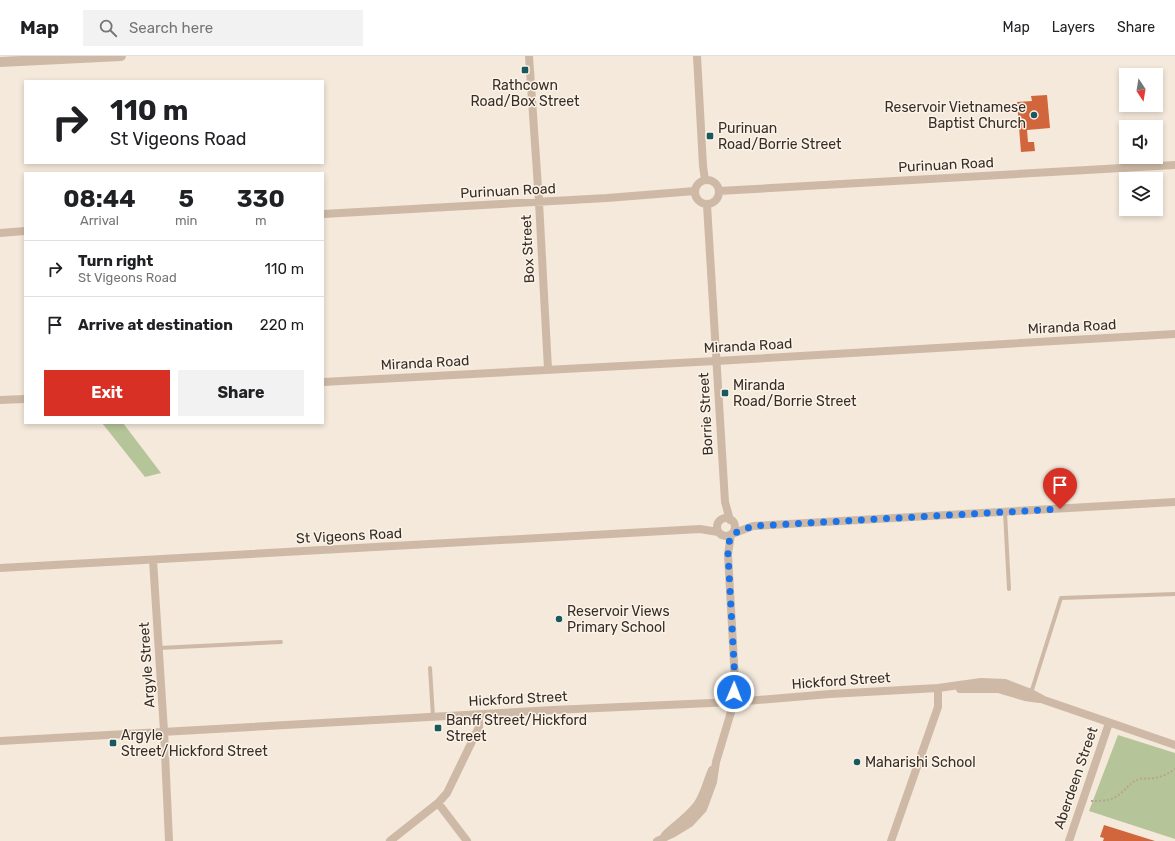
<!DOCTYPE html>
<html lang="en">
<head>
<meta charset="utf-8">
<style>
	body { margin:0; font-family:Rubik,sans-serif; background:#f2f2f2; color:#202124; height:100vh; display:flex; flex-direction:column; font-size:15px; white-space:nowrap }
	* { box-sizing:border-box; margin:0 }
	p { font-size:13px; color:#757577 }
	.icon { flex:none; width:22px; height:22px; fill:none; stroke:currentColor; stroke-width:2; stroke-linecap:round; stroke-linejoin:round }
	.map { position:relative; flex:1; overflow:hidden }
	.drawer { position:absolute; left:24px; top:116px; width:300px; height:252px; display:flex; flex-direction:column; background:#fff; border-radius:0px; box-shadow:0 2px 6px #0003 }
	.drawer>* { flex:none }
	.guide { position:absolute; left:24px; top:24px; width:300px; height:84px; border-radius:0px; box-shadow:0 2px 6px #0003; background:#fff; color:#202124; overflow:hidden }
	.needle { width:26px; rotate:168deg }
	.fabs { position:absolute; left:1119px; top:12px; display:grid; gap:8px }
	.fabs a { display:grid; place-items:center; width:44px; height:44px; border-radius:0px; background:#fff; box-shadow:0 2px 6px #0003; font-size:20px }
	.pin { position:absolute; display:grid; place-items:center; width:34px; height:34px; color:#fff; margin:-41px -17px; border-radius:50% 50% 50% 0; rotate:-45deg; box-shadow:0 0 4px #0007 }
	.pin .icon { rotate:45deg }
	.me { position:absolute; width:44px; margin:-22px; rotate:1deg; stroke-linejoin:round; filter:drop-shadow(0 0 3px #0008) }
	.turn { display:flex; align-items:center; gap:14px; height:84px; padding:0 20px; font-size:18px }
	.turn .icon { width:52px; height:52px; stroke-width:2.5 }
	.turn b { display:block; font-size:28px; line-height:34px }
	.eta { display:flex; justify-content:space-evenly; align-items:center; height:68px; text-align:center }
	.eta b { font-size:24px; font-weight:700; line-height:28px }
	.button { display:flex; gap:8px; margin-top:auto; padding:8px 20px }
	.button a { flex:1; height:46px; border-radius:0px; background:#d93025; color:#fff; font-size:16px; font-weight:700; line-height:46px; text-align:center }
	.button a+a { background:#f2f2f2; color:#202124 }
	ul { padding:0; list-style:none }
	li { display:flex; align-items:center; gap:12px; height:56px; padding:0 20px; border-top:1px solid #e0e0e0 }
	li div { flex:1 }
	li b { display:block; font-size:15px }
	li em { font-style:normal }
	header { display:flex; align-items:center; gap:24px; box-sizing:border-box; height:56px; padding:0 20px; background:#fff; border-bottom:1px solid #e0e0e0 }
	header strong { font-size:19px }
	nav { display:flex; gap:22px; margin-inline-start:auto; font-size:14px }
	.search { width:280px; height:36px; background:#f2f2f2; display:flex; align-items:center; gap:10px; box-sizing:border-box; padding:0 14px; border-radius:0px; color:#757577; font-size:15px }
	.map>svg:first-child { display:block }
</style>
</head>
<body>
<header>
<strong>Map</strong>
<div class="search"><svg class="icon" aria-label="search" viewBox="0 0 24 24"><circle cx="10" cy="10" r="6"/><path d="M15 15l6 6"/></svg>Search here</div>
<nav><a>Map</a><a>Layers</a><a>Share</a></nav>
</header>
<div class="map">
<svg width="1175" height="785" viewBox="0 0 1175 785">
	<rect width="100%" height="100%" fill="#f4e9db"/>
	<!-- green -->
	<path fill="#b5c599" d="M102,367H123L161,417L145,421Z
		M1118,679L1175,697V783L1089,755Z"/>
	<!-- building -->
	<path fill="#d1653c" d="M1047,39L1050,72L1027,74L1028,86H1034L1035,95L1021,96L1017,46L1032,45L1031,40Z
		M1104,769L1155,785H1103L1104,782L1100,781Z"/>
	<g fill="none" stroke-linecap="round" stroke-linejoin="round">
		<!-- path -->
		<path stroke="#baa390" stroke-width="2" stroke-dasharray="2 2" stroke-linecap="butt" d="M1091,745C1102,745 1113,745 1121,737C1127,732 1131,726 1139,723C1144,722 1149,723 1155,722C1162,721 1169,717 1175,713"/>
		<!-- service -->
		<path stroke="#ceb9a6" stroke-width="4" d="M1005,456L1009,533
			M159,592L281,586
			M430,612L433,661
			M1031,637L1061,542L1175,538"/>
		<!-- minor -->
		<path stroke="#ceb9a6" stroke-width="8" d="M529,0L539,146L548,313
			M697,0L703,110L705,124
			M695 136a12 12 0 1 1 24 0a12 12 0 1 1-24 0Z
			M719,135L1175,109
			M707,149L725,446L730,464
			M323,158L607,142L695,135
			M0,177L25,175
			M323,326L716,305L1175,278
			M0,344L25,343
			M717 471a9 9 0 1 1 18 0a9 9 0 1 1-18 0Z
			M732,478L753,470L1175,446
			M153,504L164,675L169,785
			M0,512L700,473L718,476
			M960,633H998L1025,641L1039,643
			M0,685L553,654L734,646L830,638L938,632L981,626L1005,627L1031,637L1044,644L1175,689
			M438,747L467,785
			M665,779C675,769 688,761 697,749C704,739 707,725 712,714
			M390,785L438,747L447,737L479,671V659
			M657,785L672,778L690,767L703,753L713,726L716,706L734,646L735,625L728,498L731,479
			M891,785L938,651V632
			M1069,785L1109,667"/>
		<!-- tertiary -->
		<path stroke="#ceb9a6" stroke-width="10" d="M0,6L121,0"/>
	</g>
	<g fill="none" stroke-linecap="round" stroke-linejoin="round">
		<!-- route -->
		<path stroke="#1a73e8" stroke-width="7" stroke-dasharray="0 12.6" d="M734,636L735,625L728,498L729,486L732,478L753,470L1060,453"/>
	</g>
	<!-- markers -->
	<g fill="#19585f" stroke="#fbf3e8" stroke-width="1.5">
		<rect x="521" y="10" width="8" height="8" rx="2"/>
		<circle cx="1034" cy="59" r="4"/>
		<rect x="706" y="76" width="8" height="8" rx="2"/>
		<rect x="721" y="333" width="8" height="8" rx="2"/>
		<circle cx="559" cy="563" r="4"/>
		<rect x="434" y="668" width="8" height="8" rx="2"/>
		<rect x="109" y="683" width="8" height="8" rx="2"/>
		<circle cx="857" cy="706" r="4"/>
	</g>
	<g text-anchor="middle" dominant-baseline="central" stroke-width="3" stroke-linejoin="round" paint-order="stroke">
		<!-- poi labels -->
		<g font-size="14" fill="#392e27" stroke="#fbf3e8" text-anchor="start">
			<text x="525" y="29" text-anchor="middle">Rathcown<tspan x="525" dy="16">Road/Box Street</tspan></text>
			<text x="1026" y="51" text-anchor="end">Reservoir Vietnamese<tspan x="1026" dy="16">Baptist Church</tspan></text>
			<text x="718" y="72">Purinuan<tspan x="718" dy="16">Road/Borrie Street</tspan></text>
			<text x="733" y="329">Miranda<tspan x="733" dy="16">Road/Borrie Street</tspan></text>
			<text x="567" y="555">Reservoir Views<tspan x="567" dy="16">Primary School</tspan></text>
			<text x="446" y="664">Banff Street/Hickford<tspan x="446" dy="16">Street</tspan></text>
			<text x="121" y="679">Argyle<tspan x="121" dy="16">Street/Hickford Street</tspan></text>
			<text x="865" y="706">Maharishi School</text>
		</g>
		<!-- street labels -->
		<g font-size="14" fill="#392e27" stroke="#fbf3e8">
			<text transform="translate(946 109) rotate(-3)">Purinuan Road</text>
			<text transform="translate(508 135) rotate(-3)">Purinuan Road</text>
			<text transform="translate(528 193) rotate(-93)">Box Street</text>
			<text transform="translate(1072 271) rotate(-3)">Miranda Road</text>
			<text transform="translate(748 290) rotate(-3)">Miranda Road</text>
			<text transform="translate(425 307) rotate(-3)">Miranda Road</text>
			<text transform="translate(706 358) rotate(-93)">Borrie Street</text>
			<text transform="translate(349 480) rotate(-3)">St Vigeons Road</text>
			<text transform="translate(147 609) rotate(-94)">Argyle Street</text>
			<text transform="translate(841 625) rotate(-4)">Hickford Street</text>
			<text transform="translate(518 643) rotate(-3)">Hickford Street</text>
			<text transform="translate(1076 722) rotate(-71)">Aberdeen Street</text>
		</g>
	</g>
</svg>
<div class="fabs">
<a><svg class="needle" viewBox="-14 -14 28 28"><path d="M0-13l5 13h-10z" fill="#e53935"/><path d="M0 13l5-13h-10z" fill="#757577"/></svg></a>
<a><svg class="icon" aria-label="sound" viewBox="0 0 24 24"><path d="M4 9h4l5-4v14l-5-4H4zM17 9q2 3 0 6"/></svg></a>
<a><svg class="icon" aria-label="layers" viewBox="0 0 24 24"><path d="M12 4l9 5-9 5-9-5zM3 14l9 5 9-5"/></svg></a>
</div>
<div class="pin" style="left:1060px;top:453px;background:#d93025"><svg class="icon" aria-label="arrive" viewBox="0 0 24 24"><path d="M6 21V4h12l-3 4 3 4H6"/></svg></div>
<svg class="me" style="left:734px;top:636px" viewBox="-20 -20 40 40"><circle r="17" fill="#1a73e8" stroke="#fff" stroke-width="3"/><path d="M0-11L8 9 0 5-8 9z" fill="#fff"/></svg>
<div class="guide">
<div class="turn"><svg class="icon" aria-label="right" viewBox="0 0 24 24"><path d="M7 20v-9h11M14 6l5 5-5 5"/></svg><div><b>110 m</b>St Vigeons Road</div></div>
</div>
<section class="drawer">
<div class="eta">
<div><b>08:44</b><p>Arrival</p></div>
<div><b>5</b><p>min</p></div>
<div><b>330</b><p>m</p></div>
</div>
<ul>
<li><svg class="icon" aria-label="right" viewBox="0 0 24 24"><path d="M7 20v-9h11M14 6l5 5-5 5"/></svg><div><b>Turn right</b><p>St Vigeons Road</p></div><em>110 m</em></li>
<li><svg class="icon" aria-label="arrive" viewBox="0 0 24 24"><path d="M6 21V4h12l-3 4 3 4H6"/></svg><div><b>Arrive at destination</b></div><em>220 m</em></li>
</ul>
<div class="button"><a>Exit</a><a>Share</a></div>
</section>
</div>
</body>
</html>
